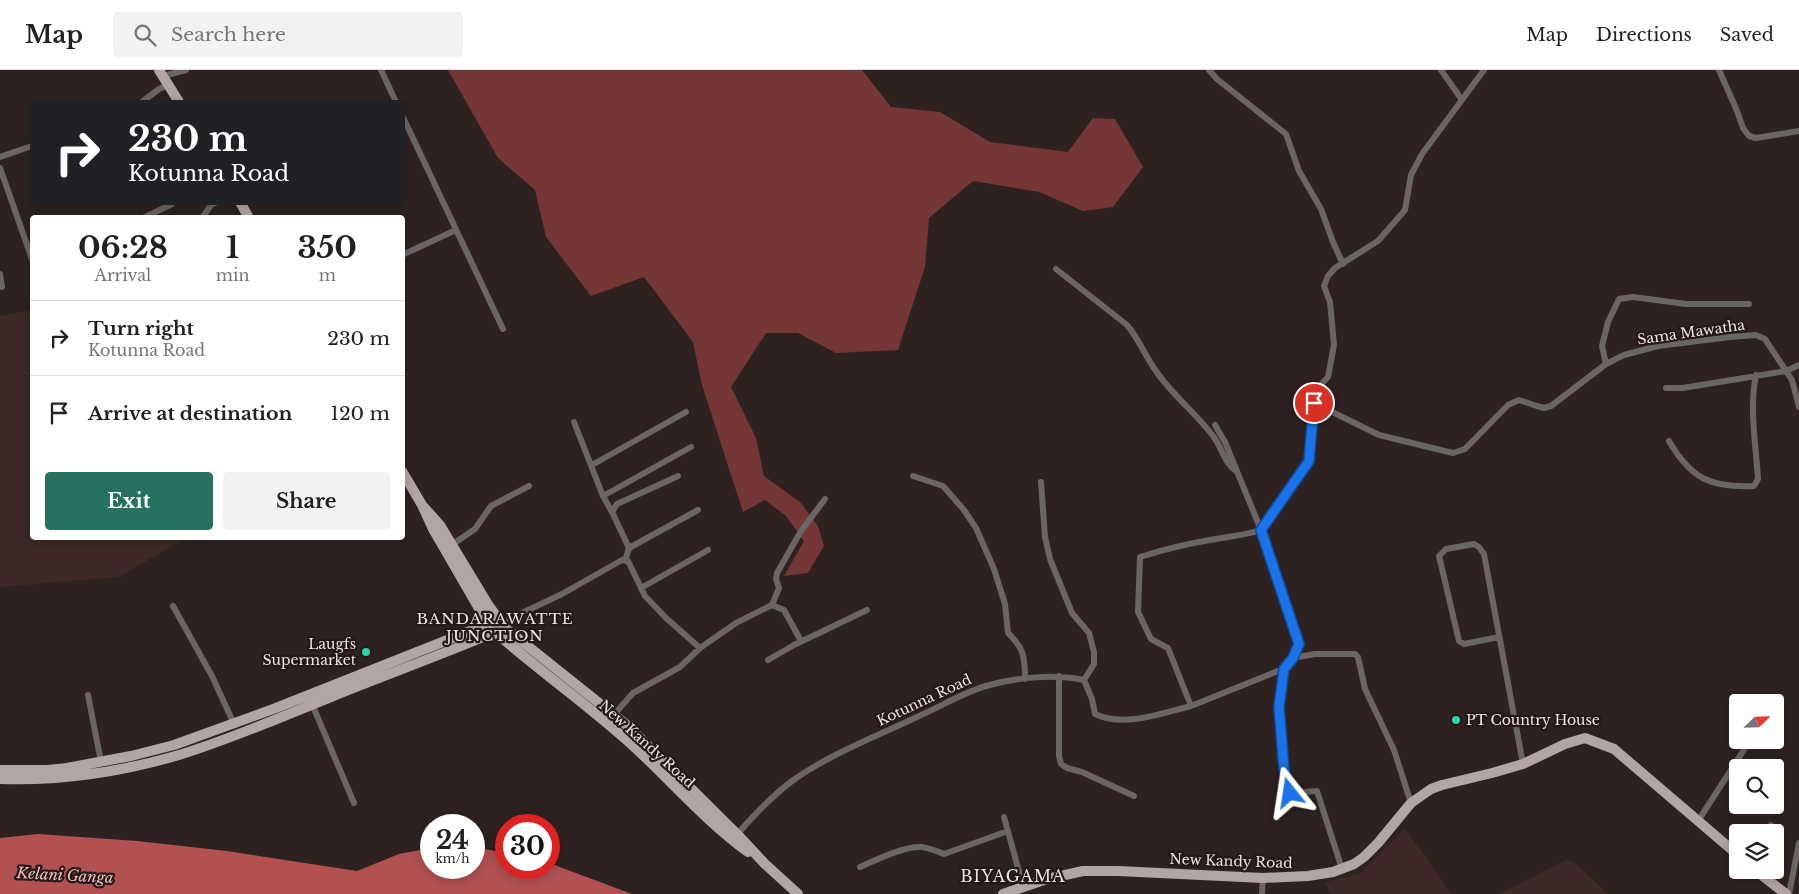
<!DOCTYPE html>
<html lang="en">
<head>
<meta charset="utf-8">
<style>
	body { margin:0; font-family:"Libre Baskerville",serif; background:#f2f2f2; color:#202124; height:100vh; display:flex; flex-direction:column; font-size:19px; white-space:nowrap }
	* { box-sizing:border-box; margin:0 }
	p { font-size:16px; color:#757577 }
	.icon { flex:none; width:28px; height:28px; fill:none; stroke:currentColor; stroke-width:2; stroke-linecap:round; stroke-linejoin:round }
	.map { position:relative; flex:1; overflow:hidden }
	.sheet { position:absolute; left:30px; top:145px; width:375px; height:325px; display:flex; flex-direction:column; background:#fff; border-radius:5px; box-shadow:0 2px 12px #0003 }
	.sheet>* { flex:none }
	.hud { position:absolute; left:30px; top:30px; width:375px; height:105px; border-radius:5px; box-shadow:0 2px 12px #0003; background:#202124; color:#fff; overflow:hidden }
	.needle { width:32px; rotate:67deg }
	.fabs { position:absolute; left:1729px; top:624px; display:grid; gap:10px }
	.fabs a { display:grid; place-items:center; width:55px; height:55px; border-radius:5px; background:#fff; box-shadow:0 2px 12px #0003; font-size:25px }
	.speed { position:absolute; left:420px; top:744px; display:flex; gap:10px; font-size:25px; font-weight:700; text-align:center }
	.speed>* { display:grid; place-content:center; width:65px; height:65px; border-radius:50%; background:#fff; box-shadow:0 2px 12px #0003; line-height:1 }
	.speed small { font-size:12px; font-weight:400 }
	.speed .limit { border:8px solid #d22; background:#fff; color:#111 }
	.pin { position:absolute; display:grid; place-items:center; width:42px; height:42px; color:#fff; margin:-21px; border:2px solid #fff; border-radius:50%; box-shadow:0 1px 5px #0007 }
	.me { position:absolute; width:55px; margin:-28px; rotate:345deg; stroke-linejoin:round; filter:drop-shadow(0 0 4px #0008) }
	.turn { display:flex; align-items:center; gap:18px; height:105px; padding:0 15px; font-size:22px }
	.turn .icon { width:65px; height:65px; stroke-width:2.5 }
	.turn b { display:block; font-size:35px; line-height:42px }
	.eta { display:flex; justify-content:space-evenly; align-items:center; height:85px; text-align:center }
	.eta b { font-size:30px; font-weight:800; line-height:35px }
	.action { display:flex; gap:10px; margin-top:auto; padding:10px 15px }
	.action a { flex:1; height:58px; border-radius:5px; background:#257261; color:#fff; font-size:20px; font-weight:800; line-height:58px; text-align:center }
	.action a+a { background:#f2f2f2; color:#202124 }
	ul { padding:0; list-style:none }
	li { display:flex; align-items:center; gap:15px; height:75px; padding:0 15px; border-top:1px solid #e0e0e0 }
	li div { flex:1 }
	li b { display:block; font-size:19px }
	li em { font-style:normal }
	header { display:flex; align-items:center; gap:30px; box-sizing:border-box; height:70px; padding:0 25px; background:#fff; border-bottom:1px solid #e0e0e0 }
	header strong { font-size:24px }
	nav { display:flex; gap:28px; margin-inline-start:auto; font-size:18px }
	.search { width:350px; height:45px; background:#f2f2f2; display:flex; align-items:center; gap:12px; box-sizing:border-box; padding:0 18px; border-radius:5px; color:#757577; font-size:19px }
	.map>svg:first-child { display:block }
</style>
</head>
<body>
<header>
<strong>Map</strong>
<div class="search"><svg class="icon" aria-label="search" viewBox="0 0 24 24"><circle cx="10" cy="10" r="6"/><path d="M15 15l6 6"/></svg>Search here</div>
<nav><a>Map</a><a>Directions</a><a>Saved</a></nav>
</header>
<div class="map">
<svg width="1799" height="824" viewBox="0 0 1799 824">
	<rect width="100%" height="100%" fill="#2e2221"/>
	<!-- built -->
	<path fill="#3c2928" d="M32,240V468H186L119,507L0,517V246Z
		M1405,759L1452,824H1331L1325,812L1360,804Z
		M1568,789L1571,792L1573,791L1608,824H1499Z"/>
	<!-- green -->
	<path fill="#753636" d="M448,0H862L891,37L940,42L990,72L1068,82L1093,48L1115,49L1143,97L1113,137L1083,141L1039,122L973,111L929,148L925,197L898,280L836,283L798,263H766L731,317L756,368L764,406L800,432L818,456L824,476L808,503L784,506L804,471L786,446L765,430L743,442L702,315L693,272L644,207L591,226L546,167L535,120L498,88Z"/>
	<!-- water -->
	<path fill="#b15152" d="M38,764L137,771L227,781L357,801L399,784L431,778V798H474V777L506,783V798H549V793L632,824H0V768Z"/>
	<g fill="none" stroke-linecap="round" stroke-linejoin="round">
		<!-- street -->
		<path stroke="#6c6565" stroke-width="6" d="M381,0L396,32
			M1209,0L1217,9L1286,64L1299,101L1321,139L1333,172L1343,194
			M1441,0L1462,30
			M1719,0L1737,41L1743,58L1749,66L1756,68L1799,61
			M163,6L186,0
			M142,32L159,19L168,15
			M402,45L503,259
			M0,87L32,76
			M0,98L32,189
			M143,148L172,134V132
			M202,148L211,135L217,132
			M402,185L456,160
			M1056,199L1127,255C1139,269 1145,286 1156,301C1172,325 1196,343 1213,366C1222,377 1224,393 1236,401
			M0,204L2,217
			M1606,294L1602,276L1608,252L1619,229L1633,227L1686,234H1749
			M1799,295L1786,301L1792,310L1799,337
			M1314,333L1379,365L1453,383L1465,379L1508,335L1519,330L1537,336L1544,338L1551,336L1606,294L1624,285L1658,276L1730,267L1756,265L1765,269L1786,301L1683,318H1666
			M574,352L603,426L612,442
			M1215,355L1225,372L1261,460L1294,554L1299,574L1293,588L1315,584H1355L1358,587L1365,619L1394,680L1411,733
			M1669,371C1691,409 1711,418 1754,416L1758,409C1756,375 1749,339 1756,305
			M592,395L686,342
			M913,406L943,416L964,440L976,458L994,499L1005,534L1008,563C1024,578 1025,588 1025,609
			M1041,412L1045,467L1050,489L1072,543L1089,563L1094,582V594L1084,610
			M603,426L691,377
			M453,474L475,459L491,436L529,416
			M629,478L612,442L617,434L678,406
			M625,491L629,478L698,440
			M641,518L708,480
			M772,535L784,540L801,571
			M173,536L212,606L234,654
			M501,553L562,524L622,490L628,491L645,526L666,548L700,578
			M1499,567L1464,574L1459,571L1439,486L1446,479L1474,474L1479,477L1484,484L1523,694
			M768,590L794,575L867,540
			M1283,599L1279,637L1284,699L1290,723L1317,721L1342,799
			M1059,606V686L1061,694L1067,698L1082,702L1134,726
			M88,625L101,692
			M312,634L354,733
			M1191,636L1283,599L1293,588
			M611,648L633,623L680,597L700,578L736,553L772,535L779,518L776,509L777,503L801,461L825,429
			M1004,747L1023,816
			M1698,751L1749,672
			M1766,762L1771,755
			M735,767C752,747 771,727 792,711C828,685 877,666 917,647C940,637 962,623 986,616C1017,607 1053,604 1084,610L1092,629L1095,644C1124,658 1162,643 1191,636L1168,578L1151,569L1138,542L1140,487C1165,479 1190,473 1216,469C1231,466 1247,465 1261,460L1309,391L1315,321L1328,307L1334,275L1330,232L1324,216L1328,206L1335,198L1378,171L1405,140L1411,105L1422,84L1484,0
			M860,797C876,790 904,776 921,777C929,778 937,781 944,784L1008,761
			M1262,824L1263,808
			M1789,824L1799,773"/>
		<!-- primary -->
		<path stroke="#b3a5a4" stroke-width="10" d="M159,0L179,32
			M240,132L249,148
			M402,401L422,435L433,459L488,554L495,562C536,598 581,630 622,666C665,703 701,748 748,782
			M422,435L440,455L489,536L505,558L629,657L737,764L765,794L798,824
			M0,700H48L67,698L131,686L174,675L276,638L493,552
			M0,709C61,711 121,702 179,685C231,669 281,647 331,627C387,604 444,584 500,560
			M1755,800L1786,824
			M1003,824L1047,809L1083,801H1118L1263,808L1308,806L1333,802L1354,794L1364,787L1378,773L1411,733L1431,719L1442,715L1492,703L1523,694L1565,674L1585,668L1614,679L1738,785"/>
	</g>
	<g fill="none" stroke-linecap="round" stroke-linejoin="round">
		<!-- route casing -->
		<g stroke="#114b97" stroke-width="12">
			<path id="route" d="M1290,723L1284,699L1279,637L1284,599L1293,588L1299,574L1261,460L1309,391L1314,333"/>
		</g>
		<!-- route -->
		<use href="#route" stroke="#1a73e8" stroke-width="9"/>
	</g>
	<!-- markers -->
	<g fill="#2bd5ac" stroke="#241818" stroke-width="2">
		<circle cx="366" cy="582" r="5"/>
		<circle cx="1456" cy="650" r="5"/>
	</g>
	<g text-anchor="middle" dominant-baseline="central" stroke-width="4.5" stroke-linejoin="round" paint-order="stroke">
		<!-- street labels -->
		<g font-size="14" fill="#ece3e2" stroke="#241818">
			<text transform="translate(1691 262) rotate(-8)">Sama Mawatha</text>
			<text transform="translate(924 630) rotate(-25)">Kotunna Road</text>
			<text transform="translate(647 674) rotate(42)">New Kandy Road</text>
			<text transform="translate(1231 791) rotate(2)">New Kandy Road</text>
		</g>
		<!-- poi labels -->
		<g font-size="14" fill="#ece3e2" stroke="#241818" text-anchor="end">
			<text x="356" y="574">Laugfs<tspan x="356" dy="16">Supermarket</tspan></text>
			<text x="1466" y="650" text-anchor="start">PT Country House</text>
		</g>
		<!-- neighbourhood labels -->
		<g font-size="15" letter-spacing="1" fill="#ece3e2" stroke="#241818">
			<text x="495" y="548">BANDARAWATTE<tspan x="495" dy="17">JUNCTION</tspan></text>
		</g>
		<!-- water labels -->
		<g font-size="15" font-style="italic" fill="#f8c1bf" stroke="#241818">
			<text transform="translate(65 805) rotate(3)">Kelani Ganga</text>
		</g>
		<!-- quarter labels -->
		<g font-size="16" letter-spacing="1" fill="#ece3e2" stroke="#241818">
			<text x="1013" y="806">BIYAGAMA</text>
		</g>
	</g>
</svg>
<div class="fabs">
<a><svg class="needle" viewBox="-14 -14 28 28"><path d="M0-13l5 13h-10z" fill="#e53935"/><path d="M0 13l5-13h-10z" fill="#757577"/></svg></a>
<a><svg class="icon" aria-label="search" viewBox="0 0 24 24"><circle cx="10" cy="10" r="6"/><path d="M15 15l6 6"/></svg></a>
<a><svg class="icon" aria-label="layers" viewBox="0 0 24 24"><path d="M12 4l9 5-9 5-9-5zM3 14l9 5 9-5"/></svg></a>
</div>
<div class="speed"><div>24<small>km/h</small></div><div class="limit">30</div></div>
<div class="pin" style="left:1314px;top:333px;background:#d93025"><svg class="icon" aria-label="arrive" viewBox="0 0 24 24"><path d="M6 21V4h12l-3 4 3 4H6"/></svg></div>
<svg class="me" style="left:1290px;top:723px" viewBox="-20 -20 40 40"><path d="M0-17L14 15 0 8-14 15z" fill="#1a73e8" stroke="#fff" stroke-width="4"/></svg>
<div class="hud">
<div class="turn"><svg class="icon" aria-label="right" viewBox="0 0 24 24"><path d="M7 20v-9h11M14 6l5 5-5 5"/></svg><div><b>230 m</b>Kotunna Road</div></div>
</div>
<section class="sheet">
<div class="eta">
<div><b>06:28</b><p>Arrival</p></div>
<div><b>1</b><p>min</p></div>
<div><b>350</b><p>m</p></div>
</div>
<ul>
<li><svg class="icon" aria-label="right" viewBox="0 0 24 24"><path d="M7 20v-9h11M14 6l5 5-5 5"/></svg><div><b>Turn right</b><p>Kotunna Road</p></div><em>230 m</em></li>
<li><svg class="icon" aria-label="arrive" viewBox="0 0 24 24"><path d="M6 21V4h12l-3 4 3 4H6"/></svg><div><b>Arrive at destination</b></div><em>120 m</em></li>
</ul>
<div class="action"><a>Exit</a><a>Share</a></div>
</section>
</div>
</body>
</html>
